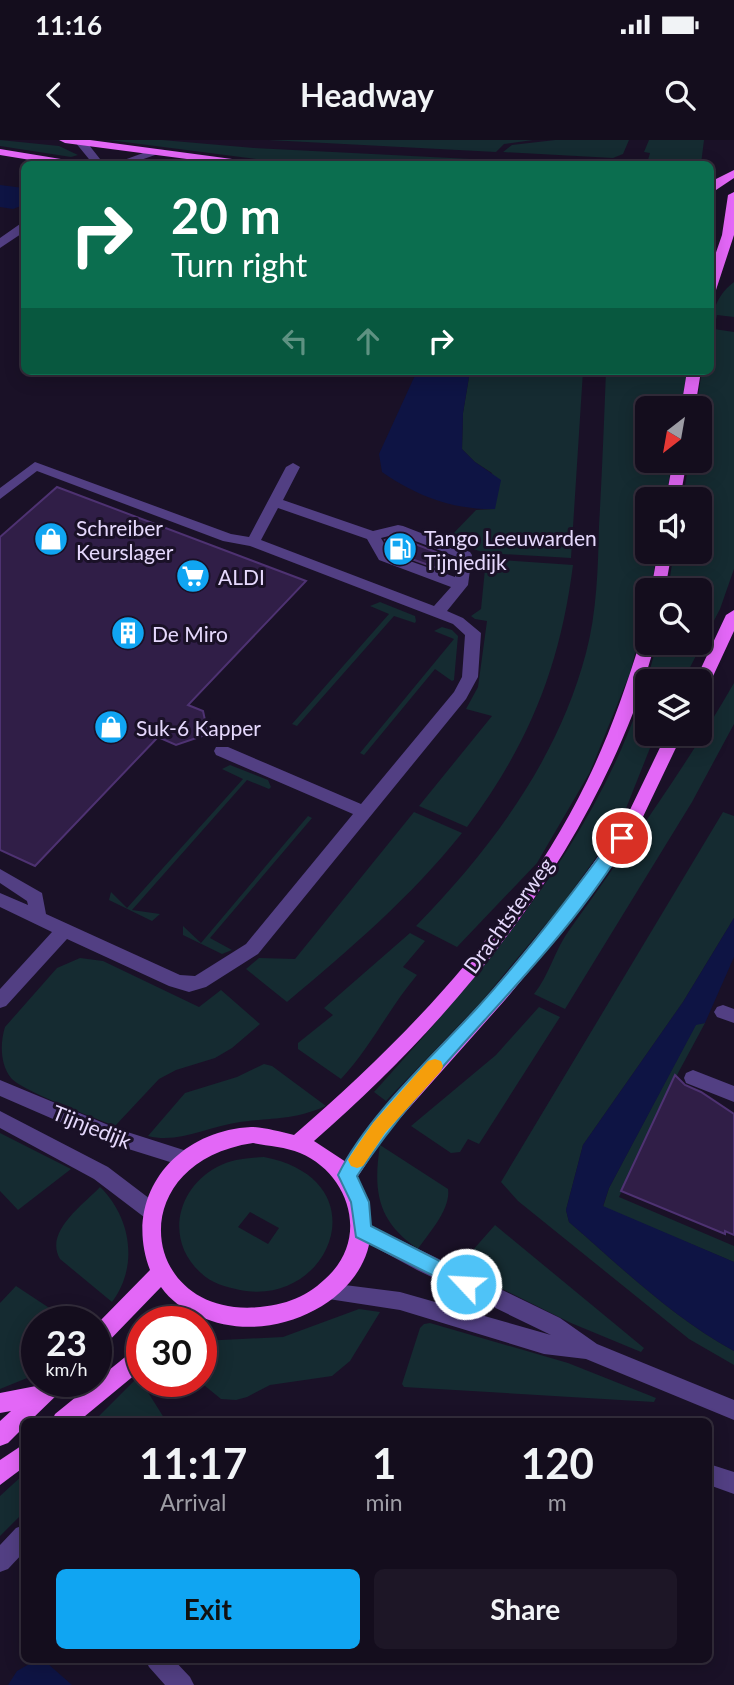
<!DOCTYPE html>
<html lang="en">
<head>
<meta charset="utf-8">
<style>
	body { margin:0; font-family:Lato,sans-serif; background:#1d1626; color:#f1f3f6; height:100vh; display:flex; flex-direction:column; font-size:26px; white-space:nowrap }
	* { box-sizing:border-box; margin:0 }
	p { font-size:23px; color:#9d9ca4 }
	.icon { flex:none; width:38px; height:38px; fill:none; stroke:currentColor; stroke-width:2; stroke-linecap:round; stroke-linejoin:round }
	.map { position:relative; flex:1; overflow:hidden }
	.panel { position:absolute; left:21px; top:1278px; width:691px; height:245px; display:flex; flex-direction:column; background:#140d1d; border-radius:10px; box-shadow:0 4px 18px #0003,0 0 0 2px #332d3b }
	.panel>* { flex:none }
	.banner { position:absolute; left:21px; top:21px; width:693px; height:214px; border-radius:10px; box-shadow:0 4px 18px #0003,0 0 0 2px #332d3b; background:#0b6e4f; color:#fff; overflow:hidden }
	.needle { width:46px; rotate:211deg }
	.fabs { position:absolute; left:635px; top:256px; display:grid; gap:14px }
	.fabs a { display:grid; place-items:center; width:77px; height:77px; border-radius:10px; background:#140d1d; box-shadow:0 4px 18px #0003,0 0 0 2px #332d3b; font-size:35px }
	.speed { position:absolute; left:21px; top:1166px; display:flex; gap:14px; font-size:35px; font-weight:700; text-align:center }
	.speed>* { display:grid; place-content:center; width:91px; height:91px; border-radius:50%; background:#140d1d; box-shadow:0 4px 18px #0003,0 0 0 2px #332d3b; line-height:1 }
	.speed small { font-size:18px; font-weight:400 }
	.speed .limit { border:10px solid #d22; background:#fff; color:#111 }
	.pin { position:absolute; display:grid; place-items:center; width:60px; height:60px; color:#fff; margin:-30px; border:4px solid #fff; border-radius:50%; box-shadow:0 2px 7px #0007 }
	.me { position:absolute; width:77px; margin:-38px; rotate:295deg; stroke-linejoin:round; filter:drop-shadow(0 0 5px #0008) }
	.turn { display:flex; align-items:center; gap:24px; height:147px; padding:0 35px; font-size:32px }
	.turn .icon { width:91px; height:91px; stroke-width:2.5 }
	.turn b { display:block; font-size:49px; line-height:60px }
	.lanes { display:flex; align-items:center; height:66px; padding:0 35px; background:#0003; justify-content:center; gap:35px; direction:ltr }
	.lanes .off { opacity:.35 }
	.eta { display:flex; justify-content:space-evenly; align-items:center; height:119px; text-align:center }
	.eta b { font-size:42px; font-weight:700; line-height:49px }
	.cta { display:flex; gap:14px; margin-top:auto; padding:14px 35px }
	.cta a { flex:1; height:80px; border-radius:10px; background:#10a5f2; color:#111; font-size:28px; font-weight:700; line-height:80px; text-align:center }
	.cta a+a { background:#1d1626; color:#f1f3f6 }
	.status { display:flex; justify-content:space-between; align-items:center; height:49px; padding:0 35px; background:#140d1d; direction:ltr }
	.status svg { height:19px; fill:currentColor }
	header { display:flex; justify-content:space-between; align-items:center; height:91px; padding:0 35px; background:#140d1d; font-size:32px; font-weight:700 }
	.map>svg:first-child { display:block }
</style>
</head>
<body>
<div class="status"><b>11:16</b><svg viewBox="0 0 49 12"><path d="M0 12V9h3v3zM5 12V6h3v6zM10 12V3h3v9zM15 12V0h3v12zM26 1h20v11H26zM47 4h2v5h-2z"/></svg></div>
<header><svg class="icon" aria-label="back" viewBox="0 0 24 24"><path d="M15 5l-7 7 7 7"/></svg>Headway<svg class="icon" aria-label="search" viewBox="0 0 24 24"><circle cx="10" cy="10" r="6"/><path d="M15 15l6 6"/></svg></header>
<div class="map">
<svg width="734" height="1545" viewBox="0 0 734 1545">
	<rect width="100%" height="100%" fill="#1a1127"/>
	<!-- green -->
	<path fill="#152b31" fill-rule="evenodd" d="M0,0L59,6L78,15L71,17L0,6Z
		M109,0H162L254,8L572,24H294Z
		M268,0H533L504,4L496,12Z
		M555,0H629L623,14L613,18L503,12L512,5Z
		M649,0H704L701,24L648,20L650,13L644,12Z
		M734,142V177L717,175L714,189L734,192V429L720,469L683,541H648V593H656L619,686L561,766L481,862L386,961L374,952C493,820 616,680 657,502H700V450H668L674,411H700V359H683L689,320H700V268H696L702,231H710C711,199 705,163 734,142Z
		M470,231H583L571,418L485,413L447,400L476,370L495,369L492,333L475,322L462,309L463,273Z
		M606,231H687L681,268H648V320H672L666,359H648V411H657L651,450H648L647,467L630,533L590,632L537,723L457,807L416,786C492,708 558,619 586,513C597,472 598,427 599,386C602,334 604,283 606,231Z
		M486,419L573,425C560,527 529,604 467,687L419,666L492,576L466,569L478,547L487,481L475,479L471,476L481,469Z
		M380,462L415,476L416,481L415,483L394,476L297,586L292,584L389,474L370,466Z
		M442,487L452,490L458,496L454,540L452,541L435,529L364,615L360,613L454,499L434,491Z
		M734,543V584L692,662L565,869L534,854C549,836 555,809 570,789C627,709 685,628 734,543Z
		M230,625L268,640L271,647L269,649L247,640L132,770L160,774L152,781L109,760L111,752L127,768L243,639L222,629Z
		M414,672L462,693C411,757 350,809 287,862L246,829L259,818L295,819Z
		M723,672L734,676V778L683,862L583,1005L566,1070L569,1082C621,1127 673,1178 734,1211V1225L689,1199L518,1061L501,1042Z
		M308,676L312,678L210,798L232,810L222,814L183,795V786L201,803Z
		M410,793L425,801L403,827L417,835C389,868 371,907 341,939L298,909V903L333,875L324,868Z
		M80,818L103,821L199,867L221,850L260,884L232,908L215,918L176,930L159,939L115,986C95,978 22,951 11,938C0,924 0,903 5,887L57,828Z
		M539,867L560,877L479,1004L468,999L460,1012L451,1013L411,986L496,915Z
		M705,883L656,974L658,976L619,1057L734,1106V1122L603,1067L609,1048L696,884Z
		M264,924L272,926L326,966C291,981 275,977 240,982C209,986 179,1004 148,996L185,953L237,937Z
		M0,993L71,1029L18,1070L0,1051Z
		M380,1005L448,1049C451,1069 429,1093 418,1109C377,1081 373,1051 380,1005Z
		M264,1017C382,1040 330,1168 240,1150C226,1147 211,1143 201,1133C165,1101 176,1049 217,1027C232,1019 248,1018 264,1017ZM250,1072L279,1088L268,1104L238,1087Z
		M100,1047C131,1077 139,1126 112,1162L60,1119C44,1092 83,1065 100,1047Z
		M495,1085L644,1208L641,1212L571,1183L458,1127Z
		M16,1146L69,1181H37V1234L0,1249V1163Z
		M359,1169L380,1172L350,1221L332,1236L270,1245L247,1257L236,1260L221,1259L199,1241H201V1201L283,1197Z
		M430,1183L568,1223L656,1258L654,1262L404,1247L402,1244L420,1188L424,1184Z
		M139,1238L166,1281H94L136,1239Z
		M24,1334V1372L0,1396V1356Z"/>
	<!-- water -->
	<path fill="#0e1444" d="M0,45L24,48V65L13,69L0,67Z
		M417,231H470L463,273L462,309L475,322L501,340L495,369C454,370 416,356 382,332L379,314Z
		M734,778V817L705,883L696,885L609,1048L603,1066L734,1122V1211C673,1178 621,1127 569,1082L566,1070L583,1005L683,862Z
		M31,1523H47L72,1545H8L17,1531Z"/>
	<!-- building -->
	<path fill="#301e47" stroke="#4e3272" stroke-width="2" d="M57,347L306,441L188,565L203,571L208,594L176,605L158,597L35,726L0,710V397Z
		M397,397L454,419V421L445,431L392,412L385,400Z
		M675,935L685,945L701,952L734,974V1095L725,1091V1094L621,1051Z"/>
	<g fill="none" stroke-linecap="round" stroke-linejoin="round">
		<!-- minor -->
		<path fill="#523f83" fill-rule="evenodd" d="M77,0H85L104,24H93L75,2Z
			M154,9L160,12L158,14L129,24H113Z
			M20,84H24V92L0,108V98Z
			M35,322L231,394L249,397L286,327L293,323L300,327L283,360L373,391L398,385L403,386L470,412L472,415L468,445L447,471L463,478L481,493L478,537L466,559L258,814L206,847L189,852L169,846L67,799L6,866L0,868V849L52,792L0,767V753L28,765L27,761L0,743V729L42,753L46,774L180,835L195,836L246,804L353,674L216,615L214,611L216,607H228L361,664L454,552L462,537L465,495L453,484L250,406L223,401L37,331L0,359V348ZM278,368L367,399L379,420L451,447L434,466L261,400ZM397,394L457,417L455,437L390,414L381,398Z
			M723,865L734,869V883L717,877L714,872L717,867Z
			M693,930L734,946V962L686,943L684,938L686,933Z
			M0,940L118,989L193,1013L196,1019L193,1025L186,1027L106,1002L0,956Z
			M0,971L108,1027L158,1065L161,1071L158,1077L151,1080L144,1077L94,1039L0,988Z
			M363,1082L560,1178L597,1204L734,1260V1280L586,1219L544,1214L400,1170L322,1158L319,1152L322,1146L329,1143L400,1152L551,1195L417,1130L356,1097L353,1091L356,1085Z
			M709,1324L734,1332V1354L709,1345Z
			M24,1385V1412L8,1429L0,1432V1405L16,1388Z
			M145,1519H173L190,1537L194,1545H165L149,1527Z"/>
		<!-- major -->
		<path fill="#e367f7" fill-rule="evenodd" d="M59,0H90L247,21L253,24H225L65,3Z
			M0,9L73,21L79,24H55L0,15Z
			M734,30V38L710,54V42Z
			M734,52V95L716,150L710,154V130L722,95L728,55Z
			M687,231H701L695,268H681Z
			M673,320H687L680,359H666Z
			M658,411H672L665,450H651Z
			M734,470V491L708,547L700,552V541H695L726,475Z
			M648,497V502H656C648,526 642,550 633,573C567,742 449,883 314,1001L346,1022L372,982L493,850L565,763L627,676L667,593H683L640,683L577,773L505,860L386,994L356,1039C415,1135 286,1217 199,1176C184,1170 170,1160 161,1147L103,1207L96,1209V1185L150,1130C122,1057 175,991 251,987C264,987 280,992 294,995C410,895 519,780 587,641C609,596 625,550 640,502ZM253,1003C268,1006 286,1007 300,1013C346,1032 368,1091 333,1131C312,1154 291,1164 260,1167C140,1179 119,1023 253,1003Z
			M142,1206V1229L79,1281H52L55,1274L135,1209Z
			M42,1241H67L64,1248L30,1281H24V1287L8,1303L0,1306V1281L11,1271L0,1273V1253L36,1246Z
			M24,1304V1327L0,1345V1320Z"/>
	</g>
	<!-- route -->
	<path fill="#4fc3f7" stroke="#337fa1" stroke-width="2" d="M622,692L629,698C555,823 436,916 357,1036L369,1062L371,1086L473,1138L476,1144L473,1150L466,1152L356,1097L351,1062L338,1035C367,976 432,917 477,868C527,813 572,754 616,694Z"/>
	<!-- slow -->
	<path fill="#f59e0b" d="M435,919L441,921L443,926L441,931L385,993L363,1026L357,1028L351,1026L348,1020L351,1015L373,983L428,921Z"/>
	<!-- icons -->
	<defs>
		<g id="shop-disc" transform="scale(1.75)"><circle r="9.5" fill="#10a5f2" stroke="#1a1127"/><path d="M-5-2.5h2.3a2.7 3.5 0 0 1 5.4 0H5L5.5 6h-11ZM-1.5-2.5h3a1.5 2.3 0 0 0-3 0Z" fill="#fff"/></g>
		<g id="fuel-disc" transform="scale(1.75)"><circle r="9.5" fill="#10a5f2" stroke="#1a1127"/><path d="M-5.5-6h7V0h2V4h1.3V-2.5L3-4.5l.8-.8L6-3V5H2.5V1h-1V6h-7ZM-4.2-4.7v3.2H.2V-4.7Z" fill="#fff"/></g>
		<g id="supermarket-disc" transform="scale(1.75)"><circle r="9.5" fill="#10a5f2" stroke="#1a1127"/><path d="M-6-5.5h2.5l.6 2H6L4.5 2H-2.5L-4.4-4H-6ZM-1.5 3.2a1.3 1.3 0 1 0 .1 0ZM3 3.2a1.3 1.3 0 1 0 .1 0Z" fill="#fff"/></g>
		<g id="building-disc" transform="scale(1.75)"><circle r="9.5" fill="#10a5f2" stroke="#1a1127"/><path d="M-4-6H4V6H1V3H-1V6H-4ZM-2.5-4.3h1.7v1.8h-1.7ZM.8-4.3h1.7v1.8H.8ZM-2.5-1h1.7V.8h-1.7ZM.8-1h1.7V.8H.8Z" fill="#fff"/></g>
	</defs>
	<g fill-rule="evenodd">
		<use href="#shop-disc" x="51" y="399"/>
		<use href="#fuel-disc" x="400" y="409"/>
		<use href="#supermarket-disc" x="193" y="436"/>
		<use href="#building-disc" x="128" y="493"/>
		<use href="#shop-disc" x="111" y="587"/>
	</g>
	<g text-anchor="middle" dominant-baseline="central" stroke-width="6" stroke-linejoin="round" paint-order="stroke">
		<!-- poi labels -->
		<g font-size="21" fill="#e6d9fd" stroke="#1a1127" text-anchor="start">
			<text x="76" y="387">Schreiber<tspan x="76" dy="24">Keurslager</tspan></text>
			<text x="424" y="397">Tango Leeuwarden<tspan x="424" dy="24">Tijnjedijk</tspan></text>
			<text x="218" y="436">ALDI</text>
			<text x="152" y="493">De Miro</text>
			<text x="136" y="587">Suk-6 Kapper</text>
		</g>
		<!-- street labels -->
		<g font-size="21" fill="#e6d9fd" stroke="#1a1127">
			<text transform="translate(508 775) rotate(-54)">Drachtsterweg</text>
			<text transform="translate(92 986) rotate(22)">Tijnjedijk</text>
		</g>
	</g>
</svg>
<div class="fabs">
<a><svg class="needle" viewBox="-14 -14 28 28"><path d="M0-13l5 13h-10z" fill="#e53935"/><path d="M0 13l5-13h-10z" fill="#9d9ca4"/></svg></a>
<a><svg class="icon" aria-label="sound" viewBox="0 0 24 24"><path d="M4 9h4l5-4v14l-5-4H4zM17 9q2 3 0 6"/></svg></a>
<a><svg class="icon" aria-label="search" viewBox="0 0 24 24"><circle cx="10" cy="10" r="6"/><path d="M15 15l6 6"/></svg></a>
<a><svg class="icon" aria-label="layers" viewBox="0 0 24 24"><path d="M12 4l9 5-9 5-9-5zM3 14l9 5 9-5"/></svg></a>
</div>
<div class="speed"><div>23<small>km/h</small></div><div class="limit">30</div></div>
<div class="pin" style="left:622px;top:698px;background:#d93025"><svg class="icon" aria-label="arrive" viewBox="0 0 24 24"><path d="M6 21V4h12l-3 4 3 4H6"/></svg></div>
<svg class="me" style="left:466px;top:1144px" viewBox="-20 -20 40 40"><circle r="17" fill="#4fc3f7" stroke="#fff" stroke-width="3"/><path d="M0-11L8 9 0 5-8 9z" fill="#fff"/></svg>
<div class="banner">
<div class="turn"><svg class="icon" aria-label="right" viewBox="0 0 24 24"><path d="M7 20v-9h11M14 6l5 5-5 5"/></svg><div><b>20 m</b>Turn right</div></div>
<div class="lanes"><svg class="icon off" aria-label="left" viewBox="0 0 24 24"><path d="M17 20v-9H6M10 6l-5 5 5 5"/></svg><svg class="icon off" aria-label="ahead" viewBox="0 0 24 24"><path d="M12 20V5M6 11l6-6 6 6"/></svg><svg class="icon" aria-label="right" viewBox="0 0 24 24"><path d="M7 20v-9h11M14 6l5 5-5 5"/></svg></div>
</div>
<section class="panel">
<div class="eta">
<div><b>11:17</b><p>Arrival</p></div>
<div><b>1</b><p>min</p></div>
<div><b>120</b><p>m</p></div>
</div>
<div class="cta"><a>Exit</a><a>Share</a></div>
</section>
</div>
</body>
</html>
